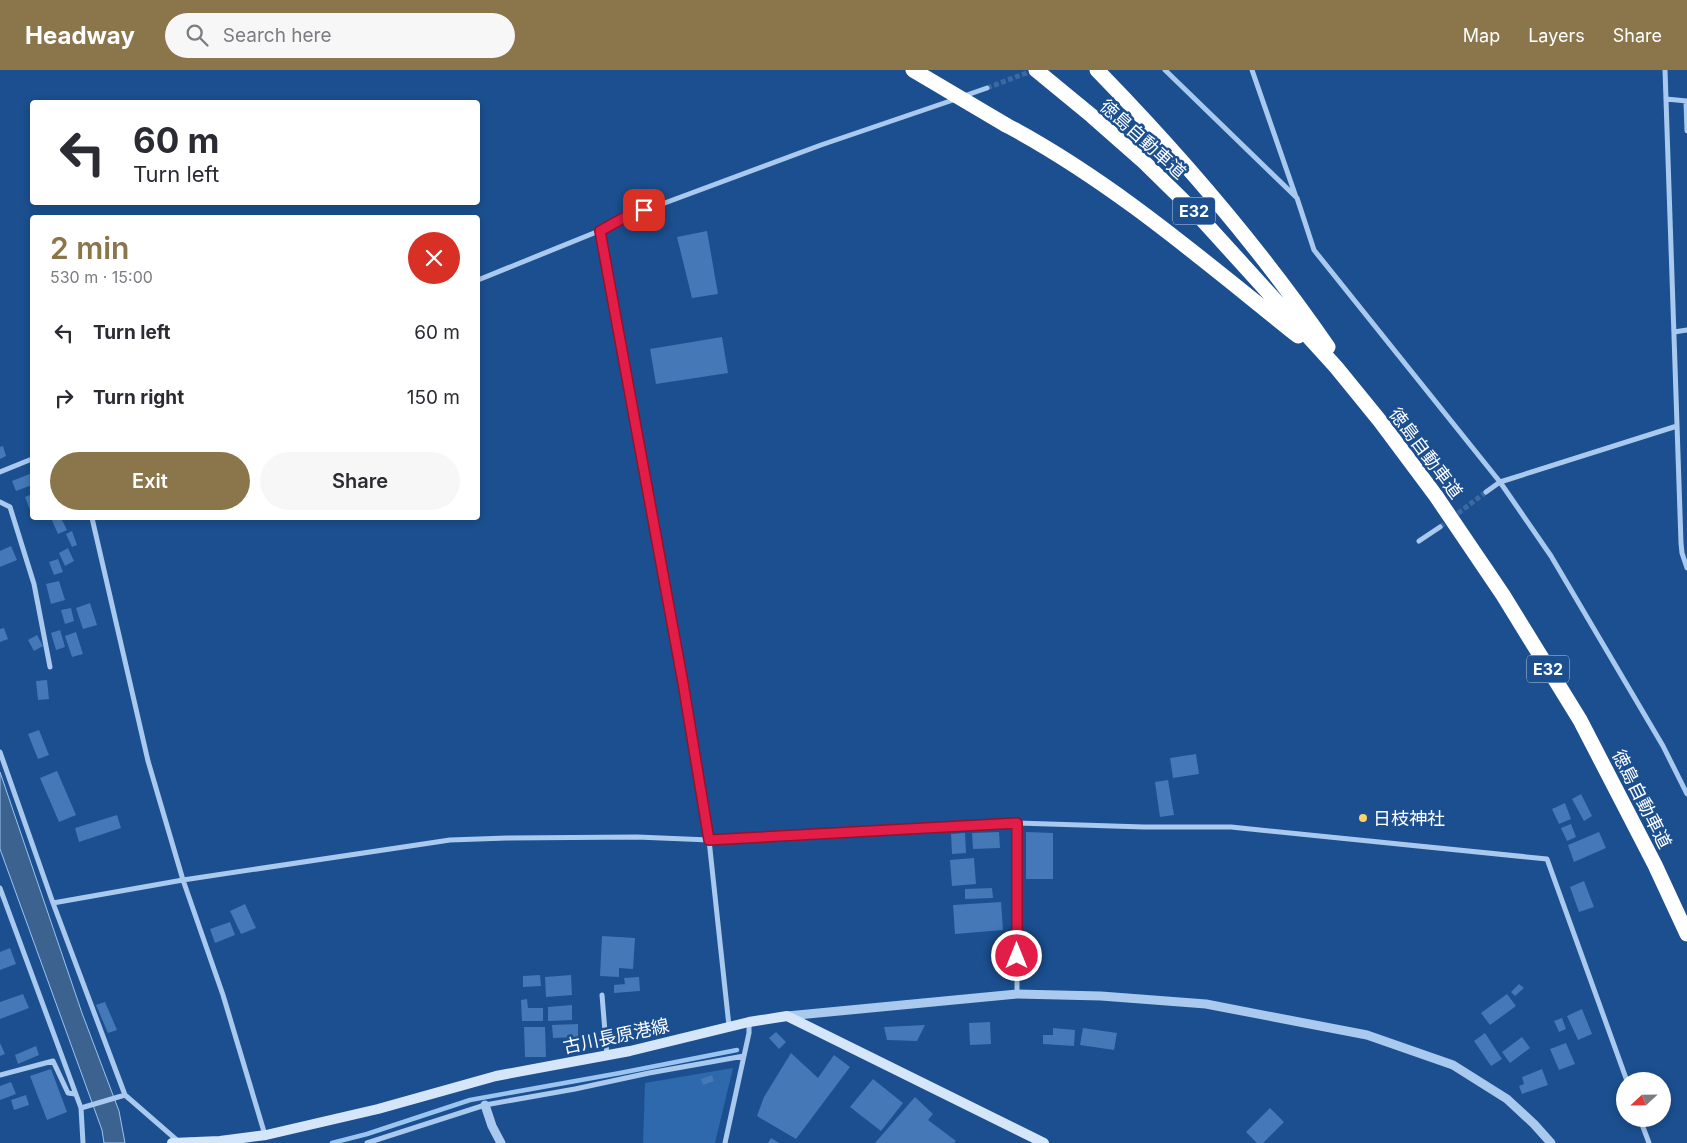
<!DOCTYPE html>
<html lang="en">
<head>
<meta charset="utf-8">
<style>
	body { margin:0; font-family:Inter,"Noto Sans JP",sans-serif; background:#f7f7f7; color:#2b2b33; height:100vh; display:flex; flex-direction:column; font-size:19px; white-space:nowrap }
	* { box-sizing:border-box; margin:0 }
	p { font-size:16px; color:#7c7c81 }
	.icon { flex:none; width:28px; height:28px; fill:none; stroke:currentColor; stroke-width:2; stroke-linecap:round; stroke-linejoin:round }
	.map { position:relative; flex:1; overflow:hidden }
	.drawer { position:absolute; left:30px; top:145px; width:450px; height:305px; display:flex; flex-direction:column; background:#fff; border-radius:5px; box-shadow:0 2px 8px #0003 }
	.drawer>* { flex:none }
	.banner { position:absolute; left:30px; top:30px; width:450px; height:105px; border-radius:5px; box-shadow:0 2px 8px #0003; background:#fff; color:#2b2b33; overflow:hidden }
	.needle { width:32px; rotate:248deg }
	.buttons { position:absolute; left:1616px; top:1002px; display:grid; gap:10px }
	.buttons a { display:grid; place-items:center; width:55px; height:55px; border-radius:50%; background:#fff; box-shadow:0 2px 8px #0003; font-size:25px }
	.pin { position:absolute; display:grid; place-items:center; width:42px; height:42px; color:#fff; margin:-21px; border-radius:10px; box-shadow:0 2px 8px #0006 }
	.me { position:absolute; width:55px; margin:-28px; rotate:0deg; stroke-linejoin:round; filter:drop-shadow(0 0 4px #0008) }
	.turn { display:flex; align-items:center; gap:18px; height:105px; padding:0 20px; font-size:22px }
	.turn .icon { width:65px; height:65px; stroke-width:2.5 }
	.turn b { display:block; font-size:35px; line-height:42px }
	.round { display:grid; place-items:center; flex:none; width:52px; height:52px; border-radius:26px; background:#f7f7f7 }
	.overview { display:flex; align-items:center; justify-content:space-between; height:85px; padding:0 20px }
	h1 { font-size:30px; font-weight:600; line-height:38px; color:#8a764a }
	.action { display:flex; gap:10px; margin-top:auto; padding:10px 20px }
	.action a { flex:1; height:58px; border-radius:30px; background:#8a764a; color:#fff; font-size:20px; font-weight:600; line-height:58px; text-align:center }
	.action a+a { background:#f7f7f7; color:#2b2b33 }
	ul { padding:0; list-style:none }
	li { display:flex; align-items:center; gap:15px; height:65px; padding:0 20px }
	li div { flex:1 }
	li b { display:block; font-size:19px }
	li em { font-style:normal }
	header { display:flex; align-items:center; gap:30px; box-sizing:border-box; height:70px; padding:0 25px; background:#8a764a; color:#fff }
	header strong { font-size:24px }
	nav { display:flex; gap:28px; margin-inline-start:auto; font-size:18px }
	.search { width:350px; height:45px; background:#f7f7f7; display:flex; align-items:center; gap:12px; box-sizing:border-box; padding:0 18px; border-radius:28px; color:#7c7c81; font-size:19px }
	.map>svg:first-child { display:block }
</style>
</head>
<body>
<header>
<strong>Headway</strong>
<div class="search"><svg class="icon" aria-label="search" viewBox="0 0 24 24"><circle cx="10" cy="10" r="6"/><path d="M15 15l6 6"/></svg>Search here</div>
<nav><a>Map</a><a>Layers</a><a>Share</a></nav>
</header>
<div class="map">
<svg width="1687" height="1073" viewBox="0 0 1687 1073">
	<rect width="100%" height="100%" fill="#1b4f8f"/>
	<!-- green -->
	<path fill="#2e69ad" d="M733,998L715,1073H643L645,1013Z"/>
	<!-- water -->
	<path fill="#3c6290" stroke="#9cc4f0" d="M0,702L82,943L119,1041L125,1073H104L102,1060L0,779Z"/>
	<g fill="none" stroke-linecap="round" stroke-linejoin="round">
		<!-- stream -->
		<path stroke="#9cc4f0" stroke-width="4.5" d="M332,1073L367,1064L470,1030L620,1003L737,980"/>
	</g>
	<!-- building -->
	<path fill="#4478b7" d="M707,161L718,224L692,228L677,167Z
		M722,267L728,303L656,314L650,279Z
		M3,376L6,386L0,389V377Z
		M32,403V415L16,421L12,411Z
		M32,424V439L30,440L25,427Z
		M51,448H61L67,460L58,464Z
		M72,461L77,475L72,477L66,464Z
		M11,476L17,490L0,497V481Z
		M68,478L74,491L65,496L59,483Z
		M58,489L63,502L54,505L49,492Z
		M59,511L65,530L51,534L46,514Z
		M90,533L97,555L83,559L76,538Z
		M71,538L74,551L65,554L61,540Z
		M4,558L8,569L0,572V559Z
		M60,560L65,577L56,580L51,563Z
		M76,562L83,584L72,587L65,566Z
		M37,565L43,576L34,581L28,570Z
		M47,610L49,629L38,630L36,611Z
		M39,660L49,685L38,689L28,664Z
		M1196,684L1199,704L1173,708L1170,688Z
		M57,701L76,745L59,752L40,708Z
		M1168,710L1174,745L1160,747L1155,712Z
		M1581,724L1592,746L1584,751L1572,729Z
		M1565,733L1571,749L1559,754L1552,739Z
		M1358,744H1368V751H1358Z
		M117,745L121,758L79,772L75,758Z
		M1571,754L1576,767L1567,771L1561,758Z
		M999,762L1000,778L973,779L972,763Z
		M1026,762L1053,763V809H1026Z
		M1599,762L1606,778L1574,792L1568,775Z
		M965,763L966,783L952,784L951,764Z
		M974,788L976,814L952,816L950,790Z
		M1584,811L1594,837L1579,842L1570,817Z
		M992,818L993,828L965,829V819Z
		M1001,832L1003,860L955,864L953,835Z
		M245,834L256,858L241,864L230,841Z
		M230,852L235,865L215,873L210,859Z
		M602,866L635,868L633,899L619,898V907L600,906Z
		M10,878L16,894L0,900V882Z
		M540,905L541,916L523,917V906Z
		M571,905L572,925L546,927L545,907Z
		M639,907L640,921L614,923V915L625,914L624,908Z
		M1519,914L1524,918L1515,926L1511,922Z
		M23,924L29,938L0,949V932Z
		M1507,924L1516,936L1490,955L1481,943Z
		M527,929L528,938H543V951H522L521,930Z
		M105,932L117,960L108,963L96,935Z
		M572,935V950L548,951V937Z
		M1582,939L1592,964L1578,970L1567,946Z
		M1562,948L1566,959L1559,962L1554,951Z
		M990,952L991,974L970,975L969,953Z
		M578,954V967L553,968L552,955Z
		M925,955L917,971L887,970L884,957Z
		M524,957H545L546,987H525Z
		M1053,958L1075,960L1074,976L1043,974V965H1053Z
		M1083,958L1117,963L1114,980L1080,975Z
		M776,962L786,972L779,979L769,968Z
		M1485,963L1502,989L1491,996L1474,971Z
		M1522,967L1530,978L1510,993L1502,982Z
		M0,973L5,984L0,986Z
		M1566,973L1575,994L1559,1000L1550,979Z
		M36,976L39,985L18,994L15,985Z
		M791,983L818,1008L834,985L850,997L796,1069L757,1046L764,1027Z
		M51,999L67,1042L47,1050L30,1006Z
		M1542,999L1548,1015L1522,1024L1519,1016L1524,1014L1522,1007Z
		M712,1005L714,1011L703,1015L701,1009Z
		M873,1009L903,1033L881,1061L850,1037Z
		M11,1012L16,1024L0,1030V1016Z
		M26,1025L29,1035L14,1040L11,1030Z
		M915,1027L933,1044L928,1050L956,1071L954,1073H875Z
		M1270,1038L1284,1052L1263,1073H1257L1246,1062Z
		M771,1068L779,1073H768Z"/>
	<g fill="none" stroke-linecap="round" stroke-linejoin="round">
		<!-- minor-tunnel -->
		<path stroke="#3d69a0" stroke-width="5" stroke-dasharray="5 2.5" stroke-linecap="butt" d="M987,18L1034,0
			M1440,457L1486,422"/>
		<!-- minor -->
		<path stroke="#a9c9ee" stroke-width="5" d="M1165,0L1297,128L1314,180L1500,412L1551,486L1663,676L1687,724
			M1252,0L1296,127
			M1665,0L1681,473L1682,483L1687,498
			M964,26L987,18
			M1666,29L1687,31
			M1686,31L1687,61
			M599,161L683,613L709,770L729,956
			M478,210L599,161L627,147L821,75L956,29
			M1674,262L1687,260
			M0,402L32,389
			M1486,422L1500,412L1677,356
			M0,432L10,437L34,514L50,597
			M92,448L148,691L183,810L223,925L265,1065
			M1419,471L1440,457
			M0,682L53,833L125,1025L179,1072
			M0,818L81,1038L83,1073
			M53,833L183,810L450,770L507,768L637,767L709,770L1017,753L1144,757H1231L1547,789L1627,1011
			M1017,924V753
			M602,925L607,986
			M0,1005L53,991L68,1023L75,1024
			M81,1038L125,1025
			M1640,1049L1649,1073
			M367,1073L485,1035L575,1019L649,1003L744,986
			M725,1073L749,963V952"/>
		<!-- tertiary -->
		<path stroke="#a9c9ee" stroke-width="9" d="M787,946L1017,924L1101,926L1206,934L1367,965L1453,995L1507,1029L1534,1054L1551,1073
			M485,1035L492,1056L501,1073"/>
		<!-- secondary -->
		<path stroke="#d6e6fa" stroke-width="10" d="M172,1073L220,1071L266,1065L378,1039L496,1006L630,981L749,952L787,946L1044,1073"/>
		<!-- motorway -->
		<path stroke="#fff" stroke-width="15" d="M1036,0L1092,46L1142,90L1197,144L1336,297L1380,351L1436,426L1503,525L1580,650L1655,795L1687,864
			M1097,0C1182,87 1259,177 1328,277
			M1006,55C1113,112 1204,191 1298,266"/>
		<!-- motorway-bridge -->
		<path stroke="#fff" stroke-width="15" d="M913,0L1006,55"/>
	</g>
	<g fill="none" stroke-linecap="round" stroke-linejoin="round">
		<!-- route casing -->
		<g stroke="#92132f" stroke-width="12">
			<path id="route" d="M644,140L627,146L600,161L683,613L709,770L1017,753V886"/>
		</g>
		<!-- route -->
		<use href="#route" stroke="#e11d48" stroke-width="9"/>
	</g>
	<!-- markers -->
	<circle fill="#ffd166" stroke="#1b4f8f" stroke-width="2" cx="1363" cy="748" r="5"/>
	<g text-anchor="middle" dominant-baseline="central" stroke-width="5" stroke-linejoin="round" paint-order="stroke">
		<!-- shield labels -->
		<g fill="#1b4f8f" stroke="#bbcadd" stroke-width="1">
			<rect x="1173" y="127.5" width="42" height="27" rx="4"/>
			<rect x="1527" y="585.5" width="42" height="27" rx="4"/>
		</g>
		<g font-size="16" font-weight="bold" fill="#fff">
			<text x="1194" y="141">E32</text>
			<text x="1548" y="599">E32</text>
		</g>
		<!-- street labels -->
		<g font-size="18" fill="#fff" stroke="#1b4f8f">
			<text transform="translate(1143 69) rotate(42)">徳島自動車道</text>
			<text transform="translate(1426 383) rotate(53)">徳島自動車道</text>
			<text transform="translate(1642 729) rotate(63)">徳島自動車道</text>
			<text transform="translate(616 966) rotate(-12)">古川長原港線</text>
		</g>
		<!-- poi labels -->
		<g font-size="18" fill="#fff" stroke="#1b4f8f" text-anchor="start">
			<text x="1373" y="748">日枝神社</text>
		</g>
	</g>
</svg>
<div class="buttons">
<a><svg class="needle" viewBox="-14 -14 28 28"><path d="M0-13l5 13h-10z" fill="#e53935"/><path d="M0 13l5-13h-10z" fill="#7c7c81"/></svg></a>
</div>
<div class="pin" style="left:644px;top:140px;background:#d93025"><svg class="icon" aria-label="arrive" viewBox="0 0 24 24"><path d="M6 21V4h12l-3 4 3 4H6"/></svg></div>
<svg class="me" style="left:1017px;top:886px" viewBox="-20 -20 40 40"><circle r="17" fill="#e11d48" stroke="#fff" stroke-width="3"/><path d="M0-11L8 9 0 5-8 9z" fill="#fff"/></svg>
<div class="banner">
<div class="turn"><svg class="icon" aria-label="left" viewBox="0 0 24 24"><path d="M17 20v-9H6M10 6l-5 5 5 5"/></svg><div><b>60 m</b>Turn left</div></div>
</div>
<section class="drawer">
<div class="overview"><div><h1>2 min</h1><p>530 m · 15:00</p></div><a class="round" style="background:#d93025;color:#fff"><svg class="icon" aria-label="close" viewBox="0 0 24 24"><path d="M6 6l12 12M18 6L6 18"/></svg></a></div>
<ul>
<li><svg class="icon" aria-label="left" viewBox="0 0 24 24"><path d="M17 20v-9H6M10 6l-5 5 5 5"/></svg><div><b>Turn left</b></div><em>60 m</em></li>
<li><svg class="icon" aria-label="right" viewBox="0 0 24 24"><path d="M7 20v-9h11M14 6l5 5-5 5"/></svg><div><b>Turn right</b></div><em>150 m</em></li>
</ul>
<div class="action"><a>Exit</a><a>Share</a></div>
</section>
</div>
</body>
</html>
